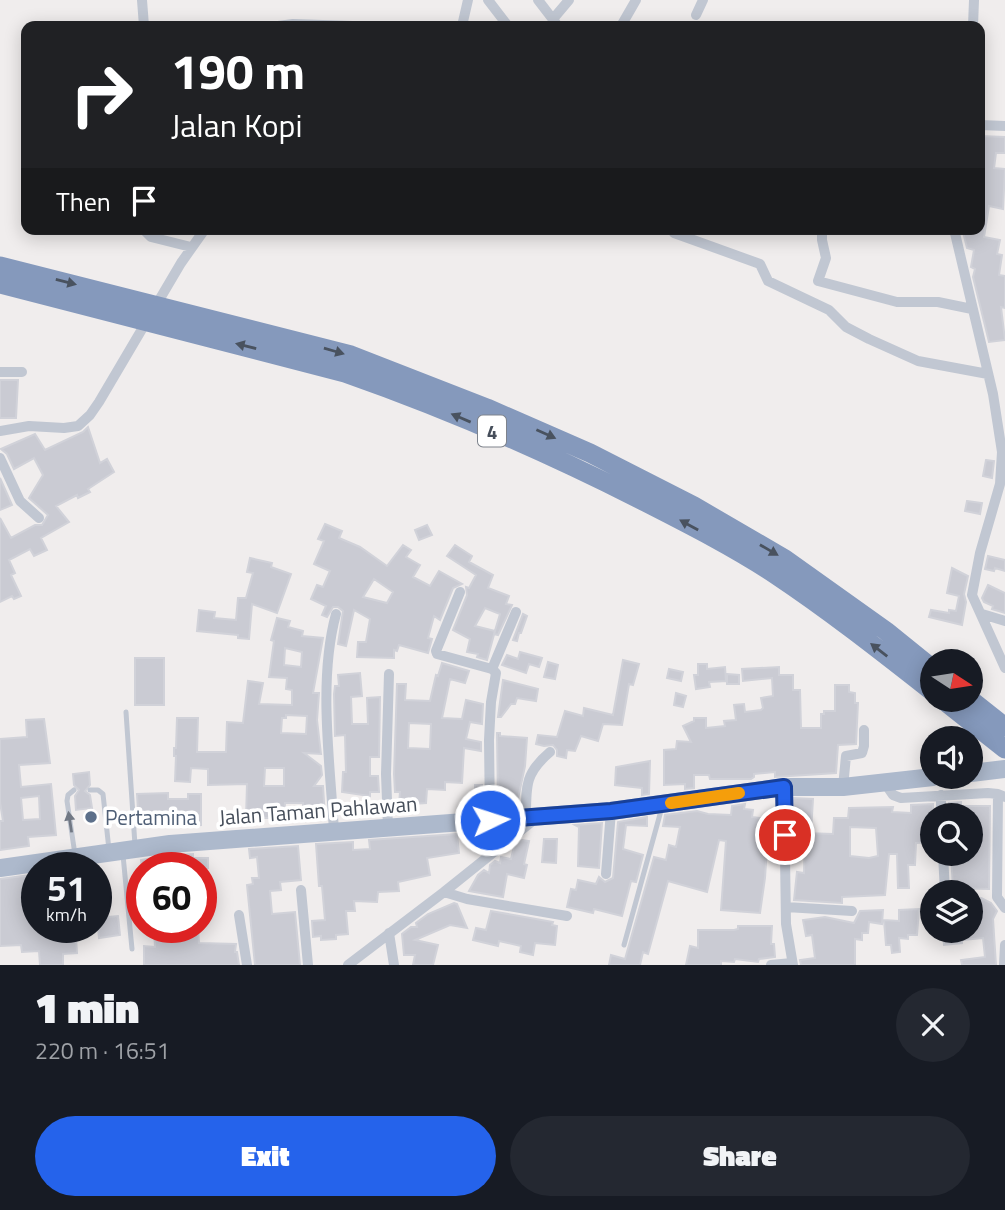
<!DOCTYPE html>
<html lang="en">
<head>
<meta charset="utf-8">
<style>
	body { margin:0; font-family:"Titillium Web",sans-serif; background:#242831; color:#f1f3f6; height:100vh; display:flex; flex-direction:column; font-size:26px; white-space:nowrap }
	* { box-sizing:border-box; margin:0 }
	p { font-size:23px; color:#9ea1a6 }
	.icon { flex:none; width:38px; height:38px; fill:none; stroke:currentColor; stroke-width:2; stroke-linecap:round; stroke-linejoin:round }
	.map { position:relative; height:965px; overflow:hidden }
	.details { display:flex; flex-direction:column; background:#171b24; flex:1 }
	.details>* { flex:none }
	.hud { position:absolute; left:21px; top:21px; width:964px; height:214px; border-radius:14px; box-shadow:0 4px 18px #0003; background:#202124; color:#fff; overflow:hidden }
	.needle { width:46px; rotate:102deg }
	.tools { position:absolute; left:920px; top:649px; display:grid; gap:14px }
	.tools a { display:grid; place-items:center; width:63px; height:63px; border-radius:50%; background:#171b24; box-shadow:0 4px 18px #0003; font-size:35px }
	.speed { position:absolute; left:21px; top:852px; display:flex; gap:14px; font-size:35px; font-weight:700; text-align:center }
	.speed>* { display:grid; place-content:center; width:91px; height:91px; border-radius:50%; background:#171b24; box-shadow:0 4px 18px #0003; line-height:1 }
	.speed small { font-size:18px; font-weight:400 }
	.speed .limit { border:10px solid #d22; background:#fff; color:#111 }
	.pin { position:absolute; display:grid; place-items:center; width:60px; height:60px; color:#fff; margin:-30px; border:4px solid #fff; border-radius:50%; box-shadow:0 2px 7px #0007 }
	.me { position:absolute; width:77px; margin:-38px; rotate:86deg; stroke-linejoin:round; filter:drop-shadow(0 0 5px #0008) }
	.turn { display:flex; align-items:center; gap:24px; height:147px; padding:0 35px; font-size:32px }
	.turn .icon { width:91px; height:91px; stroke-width:2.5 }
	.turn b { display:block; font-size:49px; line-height:60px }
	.then { display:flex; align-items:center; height:66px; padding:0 35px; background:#0003; gap:14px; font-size:26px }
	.round { display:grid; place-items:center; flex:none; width:74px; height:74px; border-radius:37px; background:#242831 }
	.overview { display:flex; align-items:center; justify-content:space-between; height:119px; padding:0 35px }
	h1 { font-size:42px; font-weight:800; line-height:52px }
	.primary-button { display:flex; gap:14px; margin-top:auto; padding:14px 35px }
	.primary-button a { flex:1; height:80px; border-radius:42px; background:#2563eb; color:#fff; font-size:28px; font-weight:800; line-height:80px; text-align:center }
	.primary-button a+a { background:#242831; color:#f1f3f6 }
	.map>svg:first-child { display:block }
</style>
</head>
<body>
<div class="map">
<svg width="1005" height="965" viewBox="0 0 1005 965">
	<rect width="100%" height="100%" fill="#f0eded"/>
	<!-- building -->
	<path fill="#cacbd3" stroke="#d1d2d9" stroke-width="2" fill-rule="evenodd" d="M980,136L1005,137V153H996L994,168L1005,169L1003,209L989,206L984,237L1000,240L997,254L1002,255L999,275L1005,276V308L1001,307L1005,340L989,342L973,277L975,269L971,267L974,250L967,248L963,232V229H980Z
		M0,380H18L16,418H0Z
		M88,427L100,463L107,459L114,472L88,489L90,492L78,498L77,495L56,506L69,522L41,538L47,550L34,556L30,549L9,560L15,573L11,575L21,596L14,599L12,596L0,602V518L11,538L35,525H42L48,515L29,498L43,475L34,458L14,469L7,454L1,449L35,434L45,450L83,432Z
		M986,460L994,461L992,478L983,476Z
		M0,478L12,505L0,510Z
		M967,501L982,503L980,514L965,511Z
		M325,524L342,531L339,538L360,547L387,566L403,545L411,550L406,557L420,565L413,577L430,586L439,571L462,584L453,588L440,620L434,616L428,638L432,639L428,653L399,645L397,651L394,650V658L357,657L358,642H366L370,619L354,610L346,646L338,644L343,611L338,607H333L327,617L322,615L326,606L311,599L317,585L323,587L330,571L314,564L324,541L318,539ZM374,579L393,592L387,603L363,597Z
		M427,525L432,535L419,540L415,530Z
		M455,545L472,556L469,562L493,575L488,588L509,596L506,604L512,605L498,635L494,634L500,614L485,608L475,626L495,631L487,660L477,657L478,654L467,652L470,639L453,630L467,595L466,587L469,588L476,575L447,556Z
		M988,556L1005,560V571L995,568L994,571L985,569Z
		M250,558L272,563L271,567L291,574L277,613L252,604L249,639L238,638V635L197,631L199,610L215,612L214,618L236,620L238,598H246L253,573L247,572Z
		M952,568L968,576L964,594L966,602L962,625L929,617L931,610L949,613V610L956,611L959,596L947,593Z
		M988,585L1005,593V613L992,609L993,606L984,602L982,598Z
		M523,614L527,616L521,633H519L517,641L513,640Z
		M277,618L290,621L288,627L303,631L302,636L323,638L313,693H319L317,720L321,754L304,753L321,766L322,775L314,786H323L325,818H303V803H285L284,818H246L247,784L208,785V769L191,768L190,782L175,781L176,756H174V748H176L177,718H198L197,752H226L227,722L243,723L248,681L263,683L259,704L292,705V690L286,689L287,678L269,677L274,641L271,640ZM285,648L302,652L301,667L284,665ZM286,715L307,716L306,734L281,733L282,718H286ZM265,768H284V786H264Z
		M520,652L542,658L539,667L529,664L526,673L502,665L507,655L518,659Z
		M135,658H164V705H135Z
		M623,660L639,664L633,685L629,684L622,725L603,724L598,741L581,736L575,751L567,750L566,758L557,756V750L553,745L544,746L536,744L538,735L557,737L565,711L583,716L584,708L613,715Z
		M548,662L558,665L555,679L544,677Z
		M442,663L469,671L465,683L450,679L442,718L462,719L466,700L483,704L482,724L470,722L466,739L481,742V751L464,748L462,783L445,782V790L427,789L426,803L399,805L400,792H395L394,774L397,684H406L405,700L430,701L436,675L438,676ZM409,723L431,724L430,749L408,748Z
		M698,664H707V669L725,667L726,681L709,682L710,687L696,689L694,675H698Z
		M779,667V675H793V690H800L801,728H821V714H824V711H835V685H849V692L855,693V703H858L856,744L838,745L836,773L775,777V772L754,774V777L751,779H710L709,775H694V788L685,789V784L664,785V750L676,749L677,741L691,742L683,726L694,721V718H706V728L725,726L724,721L736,720L734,705L744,704L745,712L761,710L763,708L761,698L773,696L772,678L743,681L742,669Z
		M669,669L683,672L681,681L667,678Z
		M360,673L362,696L351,697L352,724H368L367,698L380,697L379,757H370V776H378L379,792H370V796L342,792L343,772H346L345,735L335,736L334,694L335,686H339L338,675Z
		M727,674L739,675V684H727Z
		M503,680L538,689L536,701L517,698L515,704H511L501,717H498Z
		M676,693L686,696L683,707L674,705Z
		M44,719L50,763L19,765L21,787L51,784L56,835L28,837L29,846L0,850V821H3L0,802V739L27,737L26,720ZM39,796L40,819L23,820L21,798Z
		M497,733H500V736L527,738L525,766L518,799L508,798V802H498Z
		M650,761L649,794L642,795V788L615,785L616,767Z
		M89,772L90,785L85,791L90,795L92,808L76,810L75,796L79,790L74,785L73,774Z
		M475,785H482V805H475Z
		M168,793V799H188V794H201V825L188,826V817H168V825H144V827H139L137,794Z
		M792,798L813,799L811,832L800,831V827H792Z
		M961,802V806H990L989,889L953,888L951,854H971V816H949V803Z
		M745,804L744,809L753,810L752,817L769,819L765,878L760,913L721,910L726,841L719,840L707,892L668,881L648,954L643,952L640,965H609L611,955L625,959L654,857L666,860L669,845L676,847L680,827L663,826L665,815L697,811L708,814L731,815L732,806Z
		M933,804V842L916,843L915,865H908L909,888H898L897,854H889L885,895L842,897V903L794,900L797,872L804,873L805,833L833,834L834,818H848L849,808L893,807L892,812L911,813V805ZM850,827L876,828L878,856L869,858L850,856Z
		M647,817V826L626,825L623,849L643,855L636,882L631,881L622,916L594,909L593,913L567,907L571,889L576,890L578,880L596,884L599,877L605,882L613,878L618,822Z
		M602,823L599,868L578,866L579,827L575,825Z
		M457,834L459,853L427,858L430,875L398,882L399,891L378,892L377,902L354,901L355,911H346L348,934L336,935V939L321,940V936L313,937L312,921L325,920L322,886H319L316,844L353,842V850L370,849L369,840Z
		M544,839H557L556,863L542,862Z
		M522,840L529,841L524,864L527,865L524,878L507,874L503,897L469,891L478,875L484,870L489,873L490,865L495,861L500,863L501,857L511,859L514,846Z
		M298,846L301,880L280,882L281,890L270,891L272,914L295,912L300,965H255L247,885L253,884L252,878H259L257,857L250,858L249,849Z
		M193,854V858H208V868H181L179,855Z
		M164,856L165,868H142L141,860Z
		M31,875L33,906H37V931L61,930L62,938L76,937L77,953L63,954V965H40L39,951L22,952L21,945L0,946V879Z
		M201,877H210V894L201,895Z
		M981,898L991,903L997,911L993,919L996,965H962L961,960L985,957L983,938L962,940V943L944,945L943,931H971V919Z
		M454,903L457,904L467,928L450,925L415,940L438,945L433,965H413L415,955H404L402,934L411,927H417L416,923L428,914Z
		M919,909L917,935H908V939L899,938L900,952L892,953L891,945H886L884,920L899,921V910Z
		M883,910L882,924L869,922L868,933H862V940L855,939V965H801L800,960L815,958L812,935L806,936L803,920L825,917L854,923L860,911Z
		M491,911L553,922L552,925L557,926L555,945L535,943L533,955L520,952L521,946L499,941L498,946L473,940L476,928L486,930Z
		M118,916L120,935L99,938L97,918Z
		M738,926H772L771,944H774L775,957L759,959L758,962L735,959L734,962L721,961V965H686L690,946L698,948V930H734L738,929Z
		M154,928H198L199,943L236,944L235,952H237L239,965H144V946L155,947Z"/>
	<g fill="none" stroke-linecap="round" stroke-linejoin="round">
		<!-- lane -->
		<path stroke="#c1c7d2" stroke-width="5" d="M126,712L135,845
			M74,790L68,795L67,801L77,868
			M90,790H98L103,794L109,850
			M123,855L132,949
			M624,945L662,807"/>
		<!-- street -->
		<path stroke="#c1c7d2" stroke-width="10" d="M142,0L144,26
			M488,0L508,26
			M538,0L558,26
			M696,15L703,0
			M553,19L569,0
			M278,26L293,24L353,26
			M462,26L468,0
			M621,26L636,0
			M973,26L974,0
			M980,125L1005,126
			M143,229L151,237L191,247
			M822,229V240L826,258L818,281L897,302H938L972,309
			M954,229L993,394L1002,452L1000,484L980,553L972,595L1005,668
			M674,233L760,264L768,281L829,310L846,327L869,339L918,361L988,374
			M0,372H22
			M0,431L29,426L64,428L78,426L90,415L99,402L181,263L205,229
			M0,458L20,501L39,518
			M460,592L436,651L437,654L492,669L496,673L491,702L489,740L490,820
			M982,614L1005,621
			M492,669L516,612
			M884,782L893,795L901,798L988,793L998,794L1005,797
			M784,787L786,924L793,965
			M843,787L846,756L862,753L864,746V730
			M998,794L997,897L1005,908
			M941,816V795
			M526,818C526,786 525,773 550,752
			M388,827L386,774L389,674
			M334,831C330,762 318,680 336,614
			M170,844L173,868
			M943,854L945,892
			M606,874L611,811
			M301,890L308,965
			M444,892L467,899L567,916
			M786,907L852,911
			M239,915L247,965
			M389,933L394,965
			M348,965L444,892L535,819
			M771,965L792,963
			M1004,965L1005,945"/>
		<!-- primary -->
		<path stroke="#adb9cc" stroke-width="18" d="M971,773L1005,769
			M0,868L170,844L611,811L784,787H843L933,777"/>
		<!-- highway -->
		<path stroke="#8599bc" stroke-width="19" d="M0,266L351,355L487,408L590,453L694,506L785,559L886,631L933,669
			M0,284L345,373C445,408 542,450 637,498C684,522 732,546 776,575C830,611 882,652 933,692
			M943,700L1005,749
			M971,700L1005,727"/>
	</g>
	<!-- one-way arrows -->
	<defs><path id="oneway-solid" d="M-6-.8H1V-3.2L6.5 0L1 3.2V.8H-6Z" transform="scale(1.75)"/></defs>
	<g fill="#49525f">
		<use href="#oneway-solid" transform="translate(66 282) rotate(14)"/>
		<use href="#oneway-solid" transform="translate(246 346) rotate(-166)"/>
		<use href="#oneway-solid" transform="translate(334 351) rotate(16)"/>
		<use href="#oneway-solid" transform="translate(461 418) rotate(-157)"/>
		<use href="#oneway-solid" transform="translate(546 434) rotate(24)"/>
		<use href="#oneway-solid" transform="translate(689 525) rotate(-151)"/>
		<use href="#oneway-solid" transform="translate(769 550) rotate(30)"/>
		<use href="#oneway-solid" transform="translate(879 650) rotate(-142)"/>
	</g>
	<use fill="#717884" href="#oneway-solid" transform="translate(70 822) rotate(-99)"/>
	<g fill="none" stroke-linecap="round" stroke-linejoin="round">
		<!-- route casing -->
		<g stroke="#184099" stroke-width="18">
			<path id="route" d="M490,820L611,811L784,787L785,835"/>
		</g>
		<!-- route -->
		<use href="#route" stroke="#2563eb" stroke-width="12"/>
		<!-- slow -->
		<path stroke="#f59e0b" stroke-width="12" d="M671,803L739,793"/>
	</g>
	<!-- markers -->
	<circle fill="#5c6f8a" stroke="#fff" stroke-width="2.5" cx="91" cy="817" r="7"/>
	<g text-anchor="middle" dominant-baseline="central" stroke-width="7" stroke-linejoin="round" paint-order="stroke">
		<!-- shield labels -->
		<rect fill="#fff" stroke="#7e838c" stroke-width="2" x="478" y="415.5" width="28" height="31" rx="5"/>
		<g font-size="19" font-weight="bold" fill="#464e5a">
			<text x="492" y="431">4</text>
		</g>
		<!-- street labels -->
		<g font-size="21" fill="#464e5a" stroke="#fff">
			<text transform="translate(318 810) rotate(-4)">Jalan Taman Pahlawan</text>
		</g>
		<!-- service labels -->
		<g font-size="21" fill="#4e5e75" stroke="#fff" text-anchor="start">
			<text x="105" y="817">Pertamina</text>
		</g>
	</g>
</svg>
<div class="tools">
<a><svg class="needle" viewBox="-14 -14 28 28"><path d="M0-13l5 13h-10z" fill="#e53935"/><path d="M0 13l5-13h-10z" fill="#9ea1a6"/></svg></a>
<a><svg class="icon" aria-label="sound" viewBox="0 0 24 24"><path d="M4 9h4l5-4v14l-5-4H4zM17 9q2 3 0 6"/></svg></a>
<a><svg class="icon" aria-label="search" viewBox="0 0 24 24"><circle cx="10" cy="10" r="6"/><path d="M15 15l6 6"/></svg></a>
<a><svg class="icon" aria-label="layers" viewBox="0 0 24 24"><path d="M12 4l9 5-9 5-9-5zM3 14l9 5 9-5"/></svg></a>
</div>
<div class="speed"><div>51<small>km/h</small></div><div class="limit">60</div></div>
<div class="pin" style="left:785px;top:835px;background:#d93025"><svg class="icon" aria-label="arrive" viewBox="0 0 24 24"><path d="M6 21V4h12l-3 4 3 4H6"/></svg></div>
<svg class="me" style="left:490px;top:820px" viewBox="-20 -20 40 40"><circle r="17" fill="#2563eb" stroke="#fff" stroke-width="3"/><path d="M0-11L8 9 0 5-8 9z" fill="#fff"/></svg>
<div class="hud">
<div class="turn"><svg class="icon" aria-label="right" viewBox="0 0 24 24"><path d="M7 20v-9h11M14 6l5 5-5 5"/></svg><div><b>190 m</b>Jalan Kopi</div></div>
<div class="then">Then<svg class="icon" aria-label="arrive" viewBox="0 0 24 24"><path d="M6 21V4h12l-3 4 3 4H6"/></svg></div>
</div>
</div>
<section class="details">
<div class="overview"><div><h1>1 min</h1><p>220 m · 16:51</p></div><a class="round"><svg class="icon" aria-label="close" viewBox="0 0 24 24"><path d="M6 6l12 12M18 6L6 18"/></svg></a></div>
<div class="primary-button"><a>Exit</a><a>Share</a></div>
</section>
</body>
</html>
